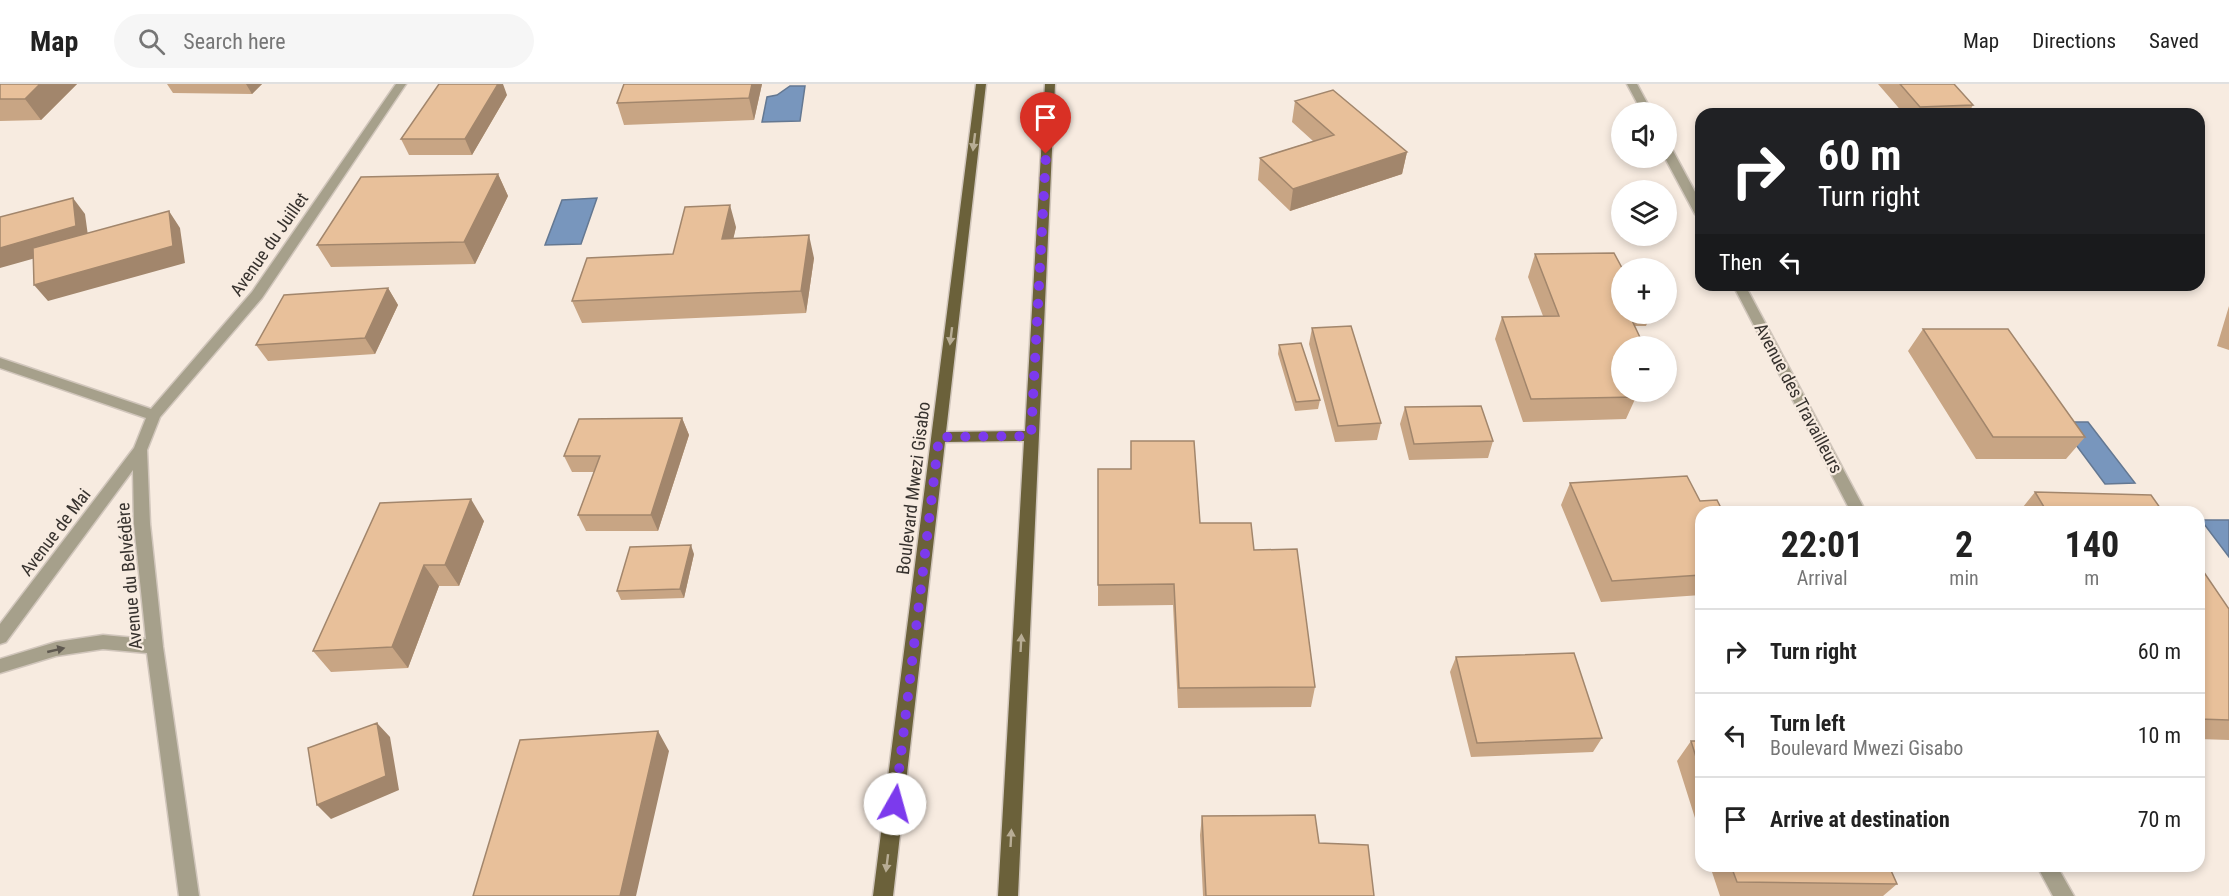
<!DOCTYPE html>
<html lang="en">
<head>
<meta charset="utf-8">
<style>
	body { margin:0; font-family:"Roboto Condensed",sans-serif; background:#f6f6f6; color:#222; height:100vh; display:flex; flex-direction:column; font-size:22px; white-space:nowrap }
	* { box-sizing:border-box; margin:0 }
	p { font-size:20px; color:#767676 }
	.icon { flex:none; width:33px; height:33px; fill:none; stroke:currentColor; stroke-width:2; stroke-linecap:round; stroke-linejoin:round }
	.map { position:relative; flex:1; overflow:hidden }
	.panel { position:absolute; left:1695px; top:422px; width:510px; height:366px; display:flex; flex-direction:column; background:#fff; border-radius:18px; box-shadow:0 3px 9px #0003 }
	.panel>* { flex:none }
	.guide { position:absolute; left:1695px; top:24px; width:510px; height:183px; border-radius:18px; box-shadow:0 3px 9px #0003; background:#202124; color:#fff; overflow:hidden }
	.controls { position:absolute; left:1611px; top:18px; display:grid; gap:12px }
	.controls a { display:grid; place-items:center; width:66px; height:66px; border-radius:50%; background:#fff; box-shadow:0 3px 9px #0003; font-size:30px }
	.pin { position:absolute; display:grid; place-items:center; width:51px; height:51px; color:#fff; margin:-62px -26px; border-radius:50% 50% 50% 0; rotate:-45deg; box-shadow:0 0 6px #0007 }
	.pin .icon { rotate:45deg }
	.me { position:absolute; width:66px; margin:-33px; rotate:7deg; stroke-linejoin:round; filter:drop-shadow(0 0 4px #0008) }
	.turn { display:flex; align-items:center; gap:21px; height:126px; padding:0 24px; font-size:27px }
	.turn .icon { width:78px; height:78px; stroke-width:2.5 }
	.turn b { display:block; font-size:42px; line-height:51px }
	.then { display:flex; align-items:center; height:57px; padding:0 24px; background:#0003; gap:12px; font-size:22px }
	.eta { display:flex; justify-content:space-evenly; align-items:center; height:102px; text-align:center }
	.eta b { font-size:36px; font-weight:700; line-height:42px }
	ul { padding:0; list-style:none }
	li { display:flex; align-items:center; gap:18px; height:84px; padding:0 24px; border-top:2px solid #e0e0e0 }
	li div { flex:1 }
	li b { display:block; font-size:22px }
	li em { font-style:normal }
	header { display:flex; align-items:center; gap:36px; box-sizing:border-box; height:84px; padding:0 30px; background:#fff; border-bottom:2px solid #e0e0e0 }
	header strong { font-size:28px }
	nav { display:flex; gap:33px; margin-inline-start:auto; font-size:21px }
	.search { width:420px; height:54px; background:#f6f6f6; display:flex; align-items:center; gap:15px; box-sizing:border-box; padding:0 21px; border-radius:33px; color:#767676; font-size:22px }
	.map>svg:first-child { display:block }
</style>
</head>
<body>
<header>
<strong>Map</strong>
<div class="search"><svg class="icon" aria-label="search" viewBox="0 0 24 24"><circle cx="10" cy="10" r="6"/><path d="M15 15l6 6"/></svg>Search here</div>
<nav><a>Map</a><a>Directions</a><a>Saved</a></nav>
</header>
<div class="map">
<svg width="2229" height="812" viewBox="0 0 2229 812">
	<rect width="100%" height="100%" fill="#f7ebe0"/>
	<!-- water -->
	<path fill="#7896bd" stroke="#647892" stroke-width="1.5" d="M790,2H805L800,37L762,38L767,13L777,11Z
		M597,114L581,160L545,161L562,116Z
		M2059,338H2088L2135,399L2105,400Z
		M2201,436H2229V473Z"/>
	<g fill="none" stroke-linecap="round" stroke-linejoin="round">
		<!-- street casing -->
		<g stroke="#d1c6bc" stroke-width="3">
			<path id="street" d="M396,0H406L262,214L160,333L147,366L150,440L163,563L199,812H179L147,569L103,565L56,572L0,589V575L56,558L103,551L146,555L134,440L133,386L6,558L0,560V540L134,364L146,334L0,284V274L151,325L252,208Z
				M1627,0H1637L1652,28H1642Z
				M1666,62L1672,65L1701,119V134L1695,130L1665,74Z
				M1733,201H1745L1866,428H1851Z
				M2037,782H2057L2074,812H2053Z"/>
		</g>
		<!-- primary casing -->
		<g stroke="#d1c6bc" stroke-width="3">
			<path id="primary" d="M976,0H986L946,348L1025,347L1045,0H1055L1018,812H998L1024,357L945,358L893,812H873Z"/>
		</g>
		<!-- street -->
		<use href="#street" fill="#a6a08b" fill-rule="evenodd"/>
		<!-- primary -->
		<use href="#primary" fill="#6b613a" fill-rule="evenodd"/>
	</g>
	<!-- wall -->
	<path fill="#c8a584" d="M0,0H77L41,36L0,37Z
		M167,0H262L252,10L173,9Z
		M762,0L754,36L624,41L617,19Z
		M1878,0H1954L1973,21L1968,30H1904Z
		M507,11L472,71H409L401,55Z
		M1295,17L1407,68L1402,90L1290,127L1258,96L1260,74L1313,57L1292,38Z
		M498,90L508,112L475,180L331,183L317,161Z
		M736,143L733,155L814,174L806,229L582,239L572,217L673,170Z
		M1535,170L1622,230H1651L1646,242H1635L1622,262V308L1636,313L1626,335L1523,338L1495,255L1502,233L1543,232L1528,193Z
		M388,204L398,221L375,270L268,277L256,261Z
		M2229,222V266L2217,262Z
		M1312,244L1381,339L1377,356L1335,358L1309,260Z
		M1923,245L2085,353L2066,375H1976L1908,267Z
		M1279,261L1320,316L1318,325L1295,327L1278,270Z
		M1405,323L1493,357L1488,374L1409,376L1400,340Z
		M682,334L689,351L658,447H586L578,431L594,388H572L564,372Z
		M1098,385L1200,439L1254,466L1315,603L1311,623L1178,624L1173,521L1098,522Z
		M1570,399L1701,428V511L1601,518L1561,421Z
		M2035,408L2163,428H2019Z
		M380,419L484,437L459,502H439L408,584L331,588L313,567Z
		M694,470L684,514L621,516L617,507Z
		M2199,481L2229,525V656L2199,655Z
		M1456,573L1602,654L1593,668L1471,673L1450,588Z
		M1691,657H1701V753L1677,677Z
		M1202,732L1319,759L1374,812H1203L1200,751Z
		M1710,782H1889L1897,800L1883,812H1720Z"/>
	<!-- shaded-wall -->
	<path fill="#a2866c" d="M40,0H77L41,36L25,15Z
		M246,0H262L252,10Z
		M498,0H503L507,11L472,71L465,55Z
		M752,0H762L754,36L749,14Z
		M1407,68L1402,90L1290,127L1293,105Z
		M498,90L508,112L475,180L464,158Z
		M73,114L85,130L89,159L0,184V164Z
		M730,121L736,143L728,178L722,155Z
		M169,127L180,144L185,179L48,217L34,201Z
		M809,151L814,174L806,229L801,207Z
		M388,204L398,221L375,270L365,254Z
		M682,334L689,351L658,447L651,431Z
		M471,415L484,437L459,502L445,481Z
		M691,461L694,470L684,514L680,505Z
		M424,481L439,502L408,584L392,563Z
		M377,639L390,653L399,706L331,735L317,721Z
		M658,647L669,667L636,812H620Z"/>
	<!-- building -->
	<path fill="#e8c09a" stroke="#a2866c" stroke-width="1.5" d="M0,0H40L25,15H0Z
		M439,0H498L465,55H401Z
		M624,0H752L749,14L617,19Z
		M1900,0H1954L1973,21L1920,23Z
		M1333,6L1407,68L1293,105L1260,74L1334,51L1295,17Z
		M498,90L464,158L317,161L361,93Z
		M73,114L76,142L0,164V133Z
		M730,121L722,155L809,151L801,207L572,217L587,174L673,170L685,123Z
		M169,127L173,162L34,201L33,164Z
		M1614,169L1622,184V230H1629L1644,262H1622V269H1617L1622,280V308H1633L1636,313L1531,315L1502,233L1559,232L1535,170Z
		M388,204L365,254L256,261L284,211Z
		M1351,242L1381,339L1338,342L1312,244Z
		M1923,245H2008L2085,353H1993Z
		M1301,259L1320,316L1296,318L1279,261Z
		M1481,322L1493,357L1414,360L1405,323Z
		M682,334L651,431H578L600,372H564L579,335Z
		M1131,357H1194L1200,439H1251L1254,466L1297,465L1315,603L1179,604L1174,500L1098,501V385H1131Z
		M1687,392L1700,417L1717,416L1723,428H1701V491L1612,497L1570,399Z
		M2035,408L2151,411L2163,428H2047Z
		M471,415L445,481H424L392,563L313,567L380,419Z
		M1962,426L1985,428H1962Z
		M691,461L680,505L617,507L630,463Z
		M2199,481L2229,525V636L2199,635Z
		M1574,569L1602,654L1477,659L1456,573Z
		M377,639L386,692L317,721L308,664Z
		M658,647L620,812H473L520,656Z
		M1691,657H1701V689Z
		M1315,731L1319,759L1368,761L1374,812H1206L1202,732Z
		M1731,782H1889L1897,800L1737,798Z"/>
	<!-- one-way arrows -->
	<defs><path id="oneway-solid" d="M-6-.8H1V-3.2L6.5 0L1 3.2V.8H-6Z" transform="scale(1.5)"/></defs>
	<g fill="#b8ad95">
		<use href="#oneway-solid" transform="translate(974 58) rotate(97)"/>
		<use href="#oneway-solid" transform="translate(951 252) rotate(97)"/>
		<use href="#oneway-solid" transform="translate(1021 559) rotate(-87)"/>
		<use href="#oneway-solid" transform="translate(1011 754) rotate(-87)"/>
		<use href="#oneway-solid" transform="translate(887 779) rotate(97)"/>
	</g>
	<use fill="#5e584f" href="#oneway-solid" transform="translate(56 566) rotate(-13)"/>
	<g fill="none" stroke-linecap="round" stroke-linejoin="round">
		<!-- route -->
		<path stroke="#7c3aed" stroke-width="10" stroke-dasharray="0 18" d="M895,720L939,353L1031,352L1046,70"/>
	</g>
	<g text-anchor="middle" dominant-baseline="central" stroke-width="4.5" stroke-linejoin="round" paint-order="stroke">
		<!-- street labels -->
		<g font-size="18" fill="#37322e" stroke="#f7ebe0">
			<text transform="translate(269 160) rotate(-55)">Avenue du Juillet</text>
			<text transform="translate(1799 314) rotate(62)">Avenue des Travailleurs</text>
			<text transform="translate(913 404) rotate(-83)">Boulevard Mwezi Gisabo</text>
			<text transform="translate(55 448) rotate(-53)">Avenue de Mai</text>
			<text transform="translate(129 492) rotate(-95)">Avenue du Belvédère</text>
		</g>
	</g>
</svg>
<div class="controls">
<a><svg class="icon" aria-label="sound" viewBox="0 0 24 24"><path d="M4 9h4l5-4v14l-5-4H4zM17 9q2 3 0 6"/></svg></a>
<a><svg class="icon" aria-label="layers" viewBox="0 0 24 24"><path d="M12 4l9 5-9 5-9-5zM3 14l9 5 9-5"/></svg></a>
<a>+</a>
<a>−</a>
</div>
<div class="pin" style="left:1046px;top:70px;background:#d93025"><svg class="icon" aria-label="arrive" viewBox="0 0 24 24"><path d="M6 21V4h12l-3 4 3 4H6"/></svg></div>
<svg class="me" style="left:895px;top:720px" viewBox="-20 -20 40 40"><circle r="19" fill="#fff"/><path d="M0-13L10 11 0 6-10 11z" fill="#7c3aed"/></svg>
<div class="guide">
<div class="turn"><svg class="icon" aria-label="right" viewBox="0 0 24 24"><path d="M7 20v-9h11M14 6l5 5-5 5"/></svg><div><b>60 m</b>Turn right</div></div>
<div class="then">Then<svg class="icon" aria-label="left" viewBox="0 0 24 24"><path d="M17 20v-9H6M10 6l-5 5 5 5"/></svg></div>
</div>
<section class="panel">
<div class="eta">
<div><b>22:01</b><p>Arrival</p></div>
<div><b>2</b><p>min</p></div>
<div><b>140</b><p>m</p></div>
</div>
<ul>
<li><svg class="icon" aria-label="right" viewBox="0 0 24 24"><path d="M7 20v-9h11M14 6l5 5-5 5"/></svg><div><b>Turn right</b></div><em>60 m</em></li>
<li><svg class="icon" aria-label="left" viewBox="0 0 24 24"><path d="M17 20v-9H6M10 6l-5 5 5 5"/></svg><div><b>Turn left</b><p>Boulevard Mwezi Gisabo</p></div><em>10 m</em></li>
<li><svg class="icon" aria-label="arrive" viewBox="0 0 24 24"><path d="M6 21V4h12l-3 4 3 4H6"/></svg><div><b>Arrive at destination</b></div><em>70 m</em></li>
</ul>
</section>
</div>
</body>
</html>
